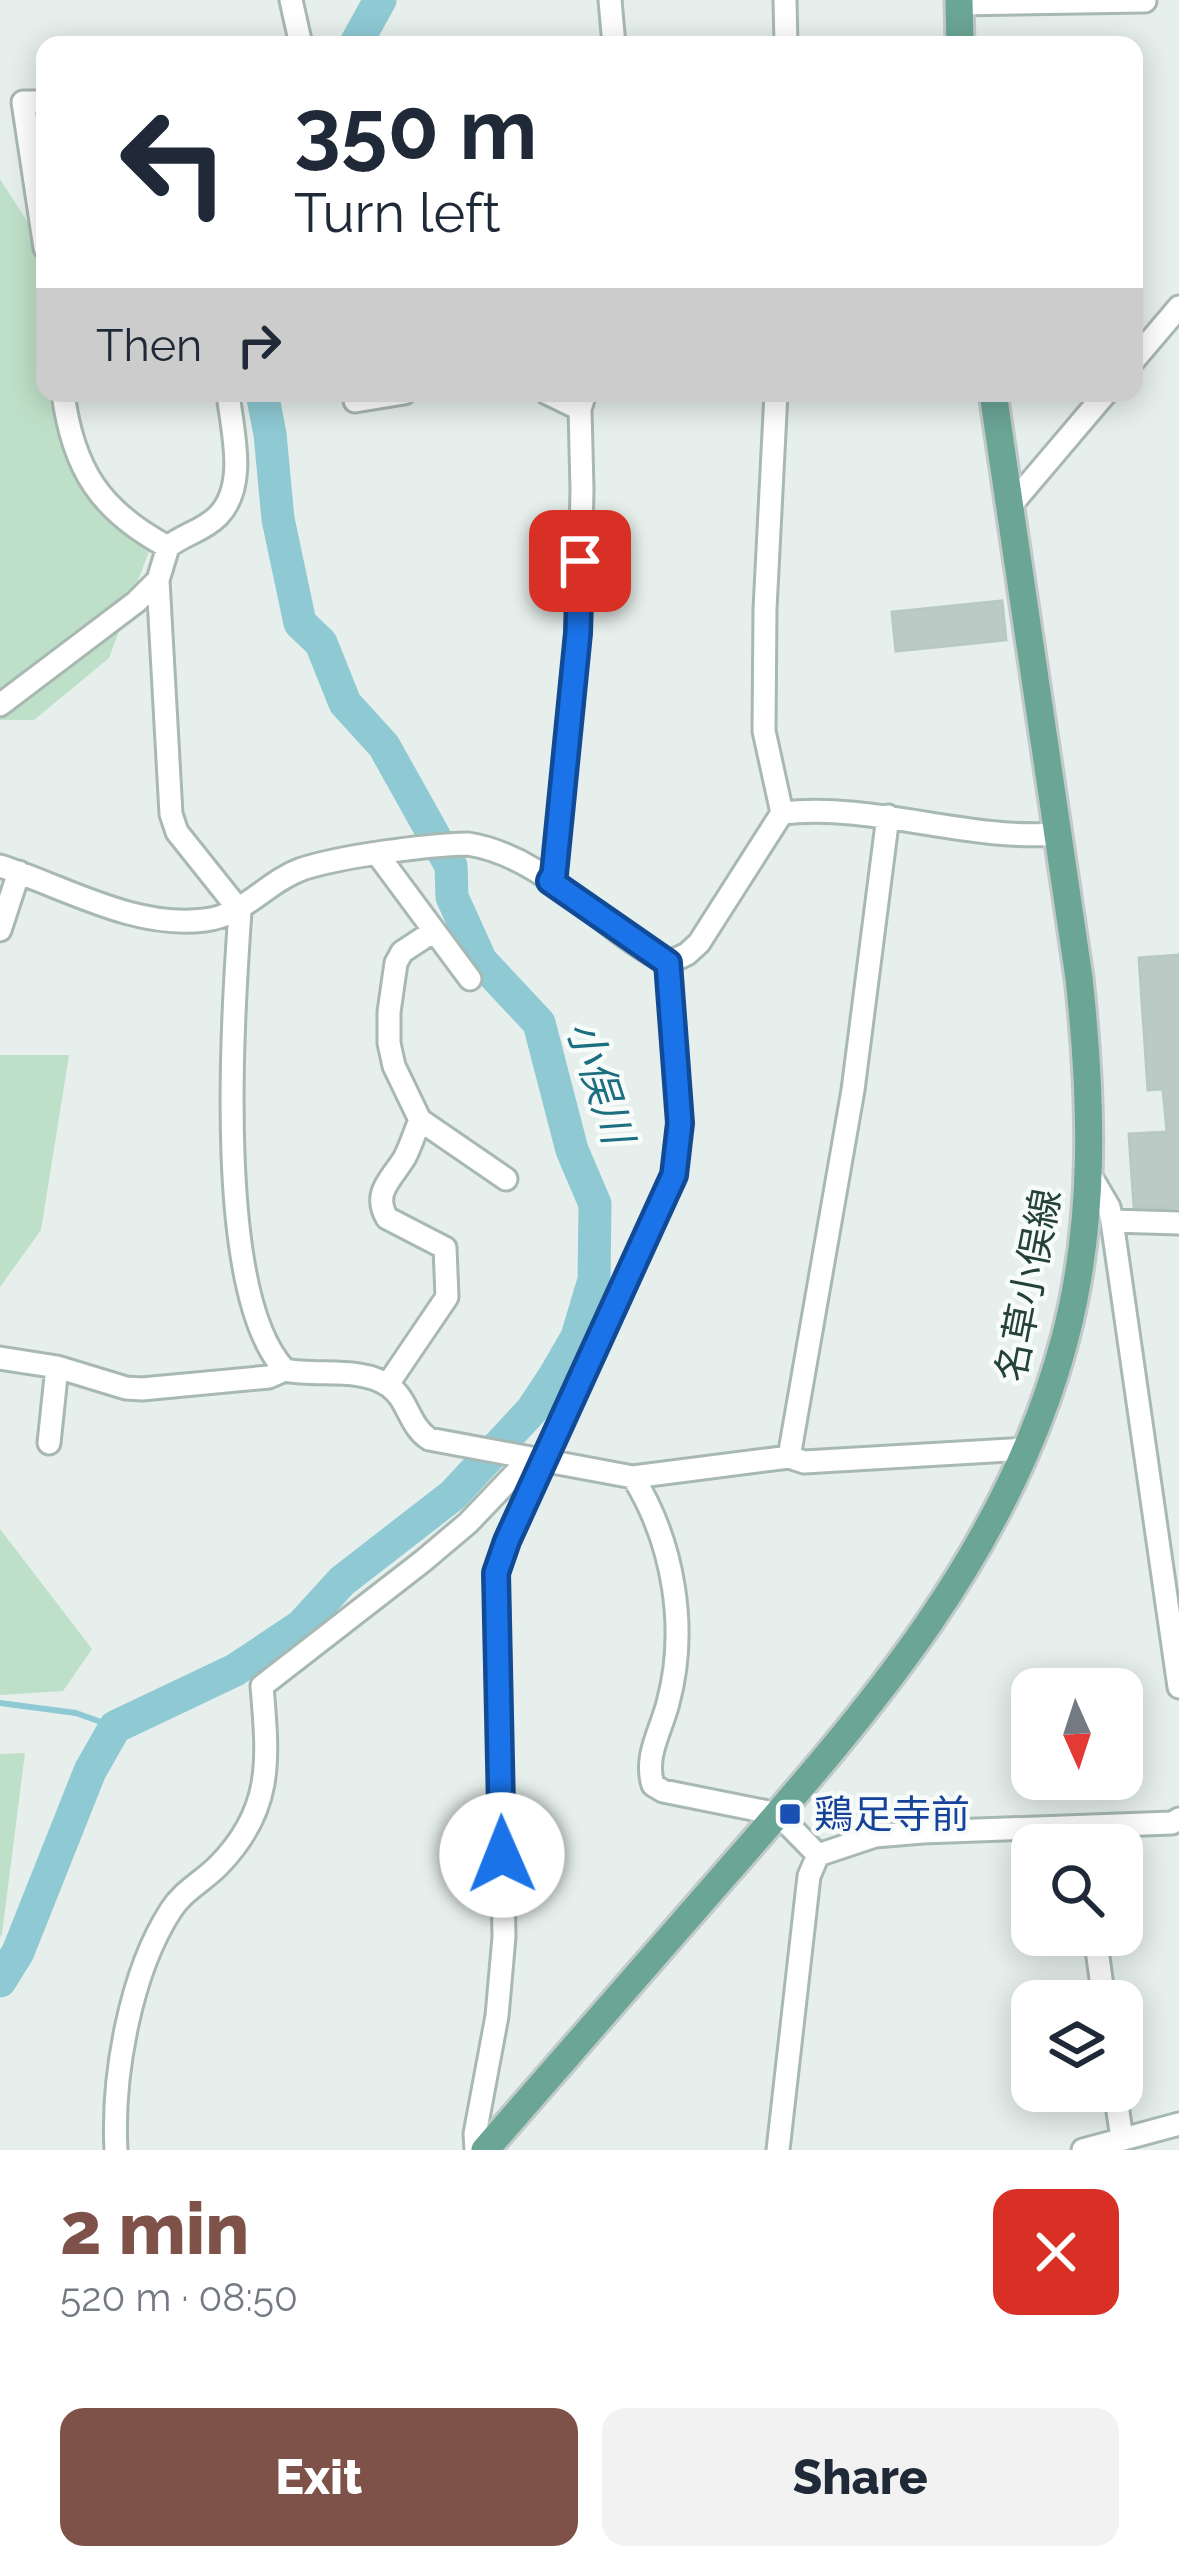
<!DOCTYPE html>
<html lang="en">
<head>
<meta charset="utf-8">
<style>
	body { margin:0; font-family:Raleway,"Noto Sans JP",sans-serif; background:#f2f2f3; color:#1f2937; height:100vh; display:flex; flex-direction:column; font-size:45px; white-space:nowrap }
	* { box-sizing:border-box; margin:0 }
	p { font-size:39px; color:#747a83 }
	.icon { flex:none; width:66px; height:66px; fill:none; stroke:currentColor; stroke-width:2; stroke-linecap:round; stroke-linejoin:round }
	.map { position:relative; height:2150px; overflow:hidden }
	.details { display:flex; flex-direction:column; background:#fff; flex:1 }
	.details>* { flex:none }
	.hud { position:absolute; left:36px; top:36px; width:1107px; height:366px; border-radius:24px; box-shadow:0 6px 30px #0003; background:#fff; color:#1f2937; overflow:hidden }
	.needle { width:78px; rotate:177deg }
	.fabs { position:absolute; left:1011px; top:1668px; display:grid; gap:24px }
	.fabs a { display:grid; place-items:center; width:132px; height:132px; border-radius:24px; background:#fff; box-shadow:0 6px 30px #0003; font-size:60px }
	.pin { position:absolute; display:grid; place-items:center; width:102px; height:102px; color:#fff; margin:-51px; border-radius:24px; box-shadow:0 6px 18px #0006 }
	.me { position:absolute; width:132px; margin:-66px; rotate:359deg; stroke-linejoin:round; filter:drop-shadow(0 0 9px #0008) }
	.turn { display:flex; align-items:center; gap:42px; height:252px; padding:0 60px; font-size:54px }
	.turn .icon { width:156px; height:156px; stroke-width:2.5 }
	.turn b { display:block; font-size:84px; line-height:102px }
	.then { display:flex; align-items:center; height:114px; padding:0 60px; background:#0003; gap:24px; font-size:45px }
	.round { display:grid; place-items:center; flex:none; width:126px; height:126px; border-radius:24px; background:#f2f2f3 }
	.overview { display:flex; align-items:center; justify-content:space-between; height:204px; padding:0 60px }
	h1 { font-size:72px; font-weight:800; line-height:90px; color:#7f5249 }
	.action { display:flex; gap:24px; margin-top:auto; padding:24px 60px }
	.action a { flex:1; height:138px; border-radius:24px; background:#7f5249; color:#fff; font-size:48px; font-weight:800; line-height:138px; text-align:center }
	.action a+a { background:#f2f2f3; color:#1f2937 }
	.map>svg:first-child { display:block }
</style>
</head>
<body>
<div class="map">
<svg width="1179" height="2150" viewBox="0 0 1179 2150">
	<rect width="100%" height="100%" fill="#e6efeb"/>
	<!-- green -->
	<path fill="#bfe0c8" d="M0,179L34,232L45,310V393H57L71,462L151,546L109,658L34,720H0Z
		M0,1055H69L41,1230L0,1287Z
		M0,1529L92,1649L63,1691L0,1695Z
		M25,1753L2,1934L0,1937V1754Z"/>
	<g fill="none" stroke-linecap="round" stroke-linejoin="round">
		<!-- stream -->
		<path stroke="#8ec9d4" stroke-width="6" d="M0,1703L76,1713L115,1727"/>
		<!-- river -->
		<path stroke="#8ec9d4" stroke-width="33" d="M355,45L380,0
			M0,1981L18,1952L90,1771L115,1727L235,1670L301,1626L342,1581L453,1495L532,1410L555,1375L577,1337L594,1280L595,1204L572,1150L539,1023L481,961L452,897L451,866L384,746L345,703L321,643L300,623L278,519L270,434L262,393"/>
	</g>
	<!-- building -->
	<path fill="#bbcac4" stroke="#b8c9c2" stroke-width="3" d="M1002,601L1006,640L896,651L892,612Z
		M1179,955V1208L1134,1207L1129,1134L1167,1132L1163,1089L1148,1090L1139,958Z"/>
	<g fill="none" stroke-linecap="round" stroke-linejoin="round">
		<!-- minor casing -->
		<g stroke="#a8b8b2" stroke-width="27">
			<path id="minor" d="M291,0L301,45
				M610,0L614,45
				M785,0L786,45
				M959,4L1145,1
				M45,102H23L45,248
				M1134,360L1179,307
				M63,393C73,469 100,511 168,547
				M228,393C232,431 248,485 218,516C203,531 184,534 168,547L158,580L171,814L177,832L240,911C233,1015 213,1294 285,1370C317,1377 361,1366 389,1386C408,1399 409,1426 429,1439L633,1477C674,1543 688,1629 668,1703C661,1731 644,1756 653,1785L663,1791L778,1814L818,1855
				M354,393L355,401L404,393
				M547,393L580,409
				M776,393L765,609L764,731L782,813
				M1011,505L1106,393
				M0,705L136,602L158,580
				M782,813C876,803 965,841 1058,834
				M378,855L470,979
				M0,866C65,887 134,929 205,920C245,915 266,882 302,869C342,856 426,845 468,844C546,856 600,930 668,963
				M550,881L554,874L579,633L582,489L580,409L585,393
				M0,930L19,872
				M434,931L402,952L396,963L389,1012V1043L394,1066L420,1120L506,1179
				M668,963L687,954L699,943L782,813
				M1089,1173L1109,1207L1112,1221L1179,1687
				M1112,1221L1179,1223
				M0,1358L57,1367L126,1388L142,1389L269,1377L285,1370
				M388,1384L447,1297L445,1248L387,1218C372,1192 392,1179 405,1157C411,1145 415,1132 420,1120
				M49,1443L57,1367
				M789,1457L853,1090L888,816
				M633,1477L789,1457L804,1462L1028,1449
				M1095,1935L1104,2001
				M1115,2091L1122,2139
				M116,2150C112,2077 130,1973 171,1910C183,1891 202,1882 218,1866C274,1809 268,1759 262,1686L423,1561L468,1523L530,1458
				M476,2150L475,2134L497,2016L504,1937L497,1573L507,1541L674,1175L680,1123L668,963
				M778,2150L809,1876L818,1855L875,1836L923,1832L1172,1823L1179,1819
				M1083,2150L1179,2124"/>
		</g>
		<!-- major casing -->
		<g stroke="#c2cac8" stroke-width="33">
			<path id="major" d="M959,0L960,45
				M485,2150C566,2057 648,1963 729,1870C869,1710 1010,1549 1065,1338C1096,1220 1092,1099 1079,978L993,393"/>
		</g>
		<!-- minor -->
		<use href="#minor" stroke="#fff" stroke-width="21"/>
		<!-- major -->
		<use href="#major" stroke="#6aa596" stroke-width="27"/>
	</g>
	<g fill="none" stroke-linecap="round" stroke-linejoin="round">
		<!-- route casing -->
		<g stroke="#114b97" stroke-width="30">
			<path id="route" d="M502,1855L496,1573L507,1541L674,1175L680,1123L668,963L550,881L554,874L578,633L580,561"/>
		</g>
		<!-- route -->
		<use href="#route" stroke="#1a73e8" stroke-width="21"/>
	</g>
	<!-- markers -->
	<rect fill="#1a4fb4" stroke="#f7fbf9" stroke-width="4.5" x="778" y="1802" width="24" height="24" rx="6"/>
	<g text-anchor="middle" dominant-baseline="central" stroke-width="9" stroke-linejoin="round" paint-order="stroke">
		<!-- street labels -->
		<g font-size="39" fill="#24423a" stroke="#f7fbf9">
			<text transform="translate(1028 1285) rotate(-79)">名草小俣線</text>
		</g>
		<!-- transit labels -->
		<g font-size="39" fill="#164399" stroke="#f7fbf9" text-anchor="start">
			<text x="814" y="1814">鶏足寺前</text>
		</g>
		<!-- water labels -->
		<g font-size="42" font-style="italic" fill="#1c6f80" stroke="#f7fbf9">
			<text transform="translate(600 1082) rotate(72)">小俣川</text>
		</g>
	</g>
</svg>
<div class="fabs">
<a><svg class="needle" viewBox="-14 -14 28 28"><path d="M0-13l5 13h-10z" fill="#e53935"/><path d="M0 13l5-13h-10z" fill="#747a83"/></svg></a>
<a><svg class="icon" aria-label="search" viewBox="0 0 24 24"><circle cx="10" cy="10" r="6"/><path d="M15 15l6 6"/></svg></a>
<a><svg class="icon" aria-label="layers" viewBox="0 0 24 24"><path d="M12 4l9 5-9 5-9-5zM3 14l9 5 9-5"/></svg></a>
</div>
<div class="pin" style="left:580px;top:561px;background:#d93025"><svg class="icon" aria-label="arrive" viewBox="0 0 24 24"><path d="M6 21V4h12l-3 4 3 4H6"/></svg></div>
<svg class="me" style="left:502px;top:1855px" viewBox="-20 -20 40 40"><circle r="19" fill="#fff"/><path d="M0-13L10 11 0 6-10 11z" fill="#1a73e8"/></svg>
<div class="hud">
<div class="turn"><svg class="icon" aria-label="left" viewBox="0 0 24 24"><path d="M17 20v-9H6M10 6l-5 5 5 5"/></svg><div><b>350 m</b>Turn left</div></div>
<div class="then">Then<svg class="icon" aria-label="right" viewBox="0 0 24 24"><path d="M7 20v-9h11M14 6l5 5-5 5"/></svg></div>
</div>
</div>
<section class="details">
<div class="overview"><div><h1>2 min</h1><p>520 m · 08:50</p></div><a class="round" style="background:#d93025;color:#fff"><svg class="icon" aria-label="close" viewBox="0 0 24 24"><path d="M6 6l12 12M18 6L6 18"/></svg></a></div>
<div class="action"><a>Exit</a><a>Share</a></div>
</section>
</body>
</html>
